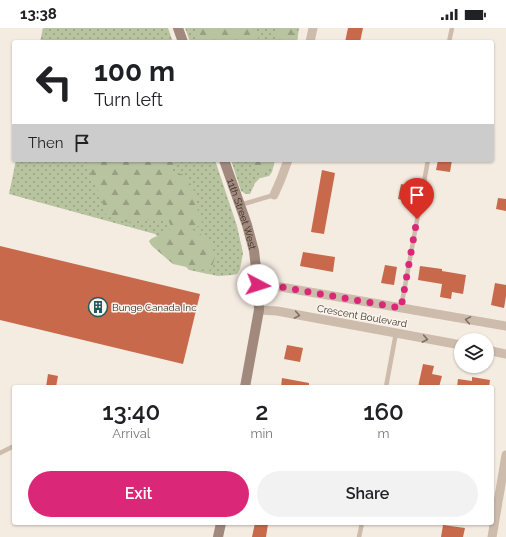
<!DOCTYPE html>
<html lang="en">
<head>
<meta charset="utf-8">
<style>
	body { margin:0; font-family:Raleway,sans-serif; background:#f2f2f2; color:#202124; height:100vh; display:flex; flex-direction:column; font-size:15px; white-space:nowrap }
	* { box-sizing:border-box; margin:0 }
	p { font-size:13px; color:#757577 }
	.icon { flex:none; width:22px; height:22px; fill:none; stroke:currentColor; stroke-width:2; stroke-linecap:round; stroke-linejoin:round }
	.map { position:relative; flex:1; overflow:hidden }
	.drawer { position:absolute; left:12px; top:357px; width:482px; height:140px; display:flex; flex-direction:column; background:#fff; border-radius:4px; box-shadow:0 1px 3px #0004 }
	.drawer>* { flex:none }
	.guide { position:absolute; left:12px; top:12px; width:482px; height:122px; border-radius:4px; box-shadow:0 1px 3px #0004; background:#fff; color:#202124; overflow:hidden }
	.buttons { position:absolute; left:454px; top:305px; display:grid; gap:8px }
	.buttons a { display:grid; place-items:center; width:40px; height:40px; border-radius:50%; background:#fff; box-shadow:0 1px 3px #0004; font-size:20px }
	.pin { position:absolute; display:grid; place-items:center; width:34px; height:34px; color:#fff; margin:-41px -17px; border-radius:50% 50% 50% 0; rotate:-45deg; box-shadow:0 0 4px #0007 }
	.pin .icon { rotate:45deg }
	.me { position:absolute; width:44px; margin:-22px; rotate:95deg; stroke-linejoin:round; filter:drop-shadow(0 0 3px #0008) }
	.turn { display:flex; align-items:center; gap:14px; height:84px; padding:0 16px; font-size:18px }
	.turn .icon { width:52px; height:52px; stroke-width:2.5 }
	.turn b { display:block; font-size:28px; line-height:34px }
	.then { display:flex; align-items:center; height:38px; padding:0 16px; background:#0003; gap:8px; font-size:15px }
	.eta { display:flex; justify-content:space-evenly; align-items:center; height:68px; text-align:center }
	.eta b { font-size:24px; font-weight:600; line-height:28px }
	.action { display:flex; gap:8px; margin-top:auto; padding:8px 16px }
	.action a { flex:1; height:46px; border-radius:24px; background:#db2777; color:#fff; font-size:16px; font-weight:600; line-height:46px; text-align:center }
	.action a+a { background:#f2f2f2; color:#202124 }
	.status { display:flex; justify-content:space-between; align-items:center; height:28px; padding:0 20px; background:#fff; direction:ltr }
	.status svg { height:11px; fill:currentColor }
	.map>svg:first-child { display:block }
</style>
</head>
<body>
<div class="status"><b>13:38</b><svg viewBox="0 0 49 12"><path d="M0 12V9h3v3zM5 12V6h3v6zM10 12V3h3v9zM15 12V0h3v12zM26 1h20v11H26zM47 4h2v5h-2z"/></svg></div>
<div class="map">
<svg width="506" height="509" viewBox="0 0 506 509">
	<defs>
		<pattern id="grass-dots" width="8" height="8" patternUnits="userSpaceOnUse"><rect width="8" height="8" fill="#b8c4a0"/><path d="M2 2h.1M6 6h.1" fill="none" stroke="#97a083" stroke-width="1.8" stroke-linecap="round"/></pattern>
		<pattern id="forest-firs" width="22" height="20" patternUnits="userSpaceOnUse"><rect width="22" height="20" fill="#b8c4a0"/><path d="M5 1l3.5 6h-7zM16 11l3.5 6h-7z" fill="#97a083"/></pattern>
	</defs>
	<rect width="100%" height="100%" fill="#f4ebe1"/>
	<!-- grass -->
	<path fill="url(#grass-dots)" d="M43,0H168L173,14H40Z
		M185,0H299L297,14H190Z
		M16,132H215L237,198L243,225L240,241L237,246L233,247L218,248L189,242L155,206L9,166Z
		M231,132H275L272,144L269,148L260,150L255,155L250,166H246L241,163Z"/>
	<!-- forest -->
	<path fill="url(#forest-firs)" d="M195,0H254L258,8V14H203L195,5Z
		M277,0H295L293,14H275Z
		M88,132H179C174,137 172,136 171,145C184,146 185,145 191,157C193,161 195,164 196,168C198,178 196,184 202,193L201,197L191,201C196,204 201,206 205,209C211,214 216,225 214,233C213,236 211,239 210,242L205,243L173,236L152,218L149,213C156,205 166,210 171,199L169,193L165,191H154L127,194L117,192L107,188L104,183L102,172L95,157L87,136Z
		M249,132H272L271,139L262,146L251,138Z"/>
	<!-- building -->
	<path fill="#c8694b" d="M348,0H363L360,14H345Z
		M438,132H452L450,144L436,142Z
		M322,142L335,145L324,206L311,204Z
		M401,156L414,159L411,174L398,171Z
		M498,170L506,171V183L496,181Z
		M0,218L200,266L183,336L0,292Z
		M303,224L335,229L333,244L300,238Z
		M385,237L397,239L394,257L381,255Z
		M420,238L442,241V243L466,247L463,266L452,264L451,271L440,269L442,256L418,252Z
		M495,255L506,257V268L504,280L491,277Z
		M287,317L303,320L300,334L284,331Z
		M423,336L434,338L432,346L442,348L439,359H418Z
		M48,346L58,348L56,359H46Z
		M472,349L490,352L489,359H457L458,351L472,353Z
		M282,350L309,355V359H281Z
		M255,495L268,496L266,509H252Z
		M443,497L465,500L463,509H441Z"/>
	<g fill="none" stroke-linecap="round" stroke-linejoin="round">
		<!-- lane -->
		<path stroke="#cdbbac" stroke-width="4.5" d="M449,14L452,0
			M240,177L274,167
			M401,280L428,132
			M386,359L396,305
			M0,425L14,418
			M359,509L362,495"/>
		<!-- street -->
		<path stroke="#cdbbac" stroke-width="9" d="M310,14L313,0
			M274,167L281,151L288,132
			M258,257L281,259L506,298
			M259,282L277,283L461,317
			M487,322L506,326
			M492,509L506,427"/>
		<!-- secondary -->
		<g stroke="#a18a7d" stroke-width="10">
			<path d="M178,0L183,14"/>
			<path id="s1" d="M224,132L247,197L254,223L258,257L259,282L245,359"/>
			<path d="M218,509L221,495"/>
		</g>
	</g>
	<!-- one-way arrows -->
	<defs><path id="oneway-chevron" d="M-2-3.5L2.5 0L-2 3.5" fill="none" stroke-width="1.6" stroke-linecap="round" stroke-linejoin="round"/></defs>
	<g stroke="#7d6f65">
		<use href="#oneway-chevron" transform="translate(297 287) rotate(10)"/>
		<use href="#oneway-chevron" transform="translate(468 292) rotate(-170)"/>
		<use href="#oneway-chevron" transform="translate(425 311) rotate(11)"/>
	</g>
	<g fill="none" stroke-linecap="round" stroke-linejoin="round">
		<!-- route -->
		<path stroke="#db2777" stroke-width="7" stroke-dasharray="0 12.6" d="M258,257L281,259L401,280L417,191"/>
	</g>
	<!-- icons -->
	<defs>
		<g id="building-ring" transform="scale(1)"><circle r="9.5" fill="#fbf5ee" stroke="#1f5a5e" stroke-width="1.5"/><path d="M-4-6H4V6H1V3H-1V6H-4ZM-2.5-4.3h1.7v1.8h-1.7ZM.8-4.3h1.7v1.8H.8ZM-2.5-1h1.7V.8h-1.7ZM.8-1h1.7V.8H.8Z" fill="#1f5a5e"/></g>
	</defs>
	<g fill-rule="evenodd">
		<use href="#building-ring" x="98" y="279"/>
	</g>
	<g text-anchor="middle" dominant-baseline="central" stroke-width="3" stroke-linejoin="round" paint-order="stroke">
		<!-- street labels -->
		<g font-size="10" fill="#3b302b" stroke="#fbf5ee">
			<text stroke="none"><textPath href="#s1" startOffset="57">11th Street West</textPath></text>
			<text transform="translate(362 288) rotate(10)">Crescent Boulevard</text>
		</g>
		<!-- poi labels -->
		<g font-size="10" fill="#3b302b" stroke="#fbf5ee" text-anchor="start">
			<text x="112" y="279">Bunge Canada Inc</text>
		</g>
	</g>
</svg>
<div class="buttons">
<a><svg class="icon" aria-label="layers" viewBox="0 0 24 24"><path d="M12 4l9 5-9 5-9-5zM3 14l9 5 9-5"/></svg></a>
</div>
<div class="pin" style="left:417px;top:191px;background:#d93025"><svg class="icon" aria-label="arrive" viewBox="0 0 24 24"><path d="M6 21V4h12l-3 4 3 4H6"/></svg></div>
<svg class="me" style="left:258px;top:257px" viewBox="-20 -20 40 40"><circle r="19" fill="#fff"/><path d="M0-13L10 11 0 6-10 11z" fill="#db2777"/></svg>
<div class="guide">
<div class="turn"><svg class="icon" aria-label="left" viewBox="0 0 24 24"><path d="M17 20v-9H6M10 6l-5 5 5 5"/></svg><div><b>100 m</b>Turn left</div></div>
<div class="then">Then<svg class="icon" aria-label="arrive" viewBox="0 0 24 24"><path d="M6 21V4h12l-3 4 3 4H6"/></svg></div>
</div>
<section class="drawer">
<div class="eta">
<div><b>13:40</b><p>Arrival</p></div>
<div><b>2</b><p>min</p></div>
<div><b>160</b><p>m</p></div>
</div>
<div class="action"><a>Exit</a><a>Share</a></div>
</section>
</div>
</body>
</html>
